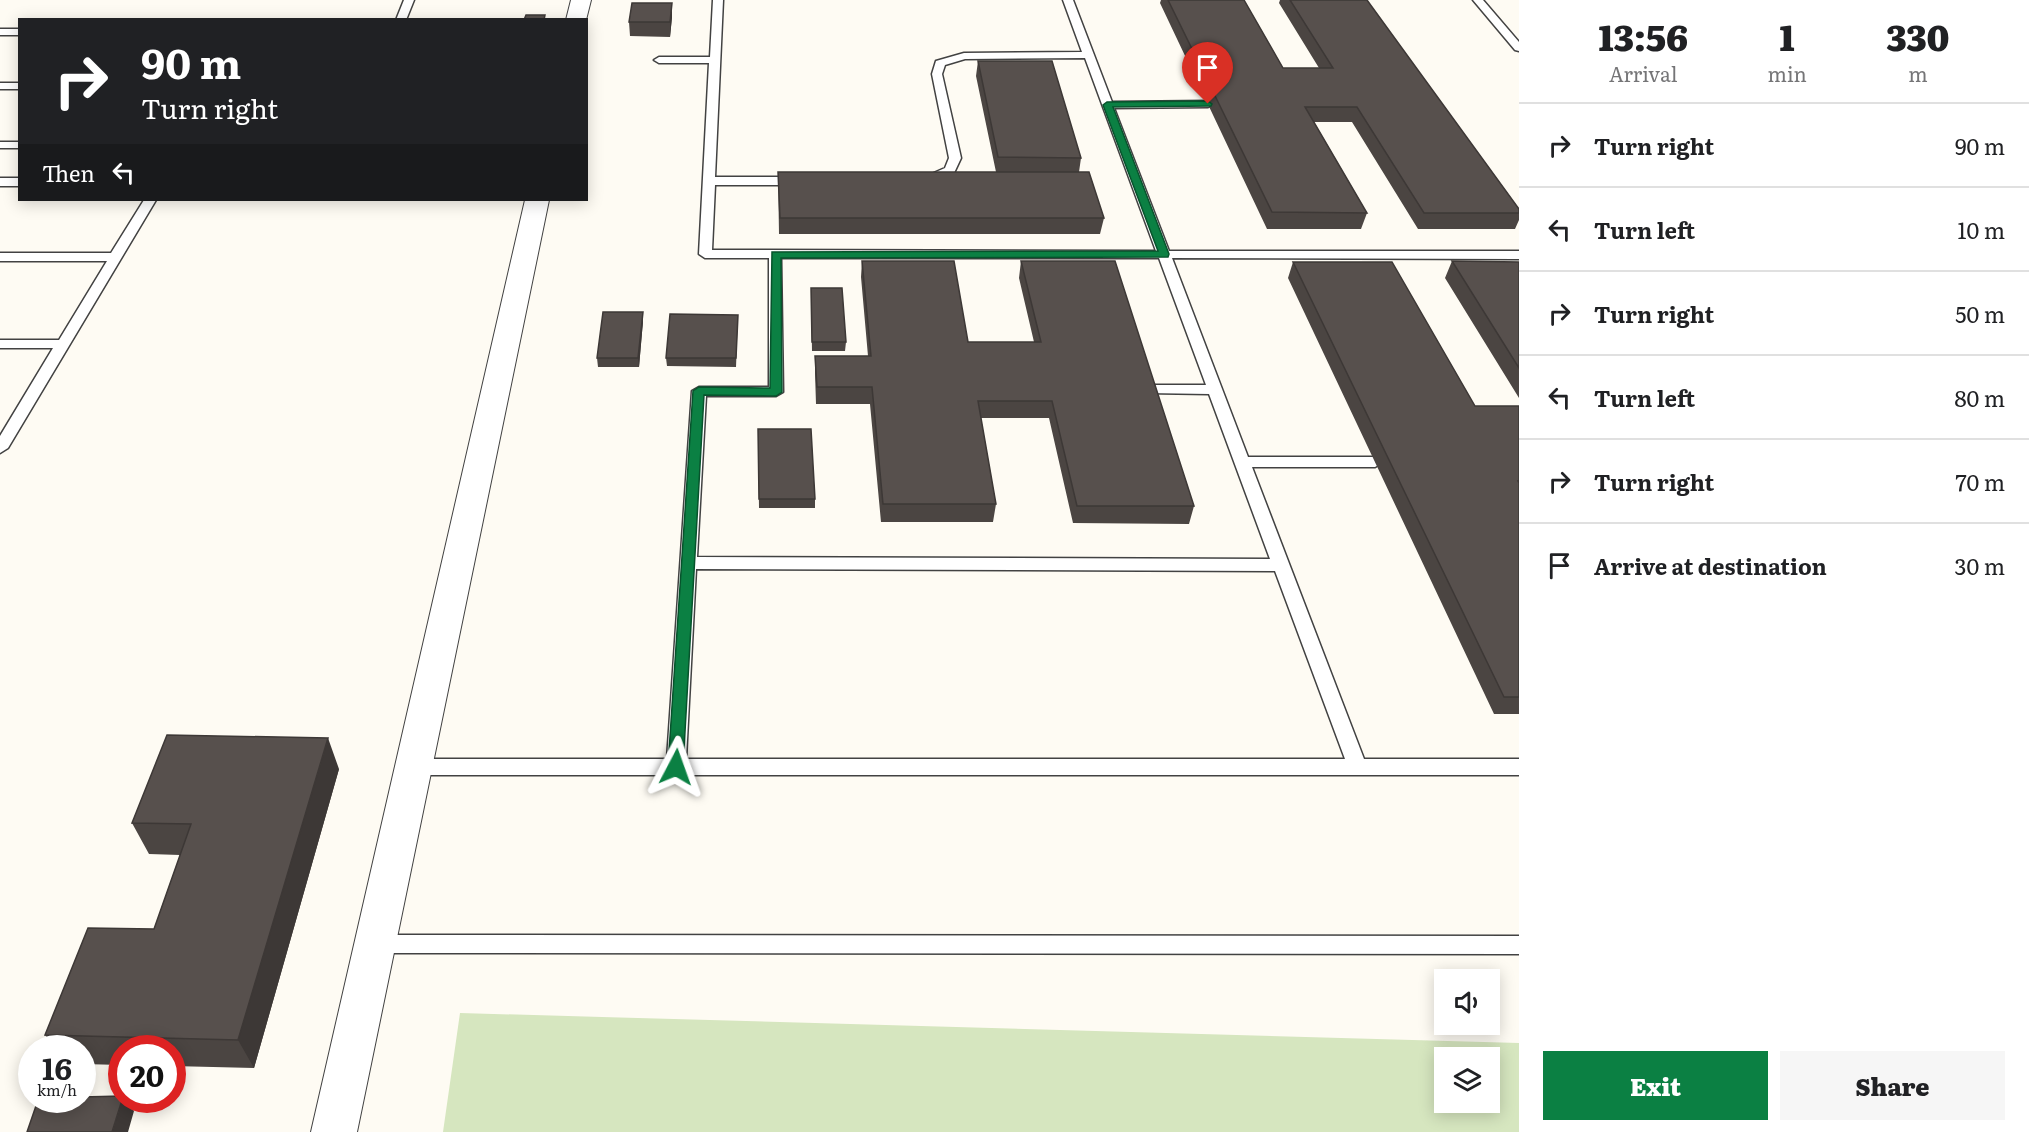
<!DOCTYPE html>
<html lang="en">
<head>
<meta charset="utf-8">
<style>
	body { margin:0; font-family:Literata,serif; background:#f6f6f6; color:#202124; height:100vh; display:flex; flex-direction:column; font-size:22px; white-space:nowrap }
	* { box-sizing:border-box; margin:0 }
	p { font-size:20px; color:#757577 }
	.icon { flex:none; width:33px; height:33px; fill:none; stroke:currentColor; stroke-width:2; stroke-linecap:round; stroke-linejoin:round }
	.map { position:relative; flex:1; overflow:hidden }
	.details { display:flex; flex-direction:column; background:#fff; width:510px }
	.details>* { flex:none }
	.banner { position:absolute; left:18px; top:18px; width:570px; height:183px; border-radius:0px; box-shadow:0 3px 15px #0003; background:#202124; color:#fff; overflow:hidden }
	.tools { position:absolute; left:1434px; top:969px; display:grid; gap:12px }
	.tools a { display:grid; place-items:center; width:66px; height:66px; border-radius:0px; background:#fff; box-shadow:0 3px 15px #0003; font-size:30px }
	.speed { position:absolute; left:18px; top:1035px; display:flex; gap:12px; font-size:30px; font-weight:700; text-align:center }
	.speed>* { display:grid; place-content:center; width:78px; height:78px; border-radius:50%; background:#fff; box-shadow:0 3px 15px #0003; line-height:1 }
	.speed small { font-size:15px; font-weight:400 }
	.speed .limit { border:9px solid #d22; background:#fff; color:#111 }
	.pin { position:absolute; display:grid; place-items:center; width:51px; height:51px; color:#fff; margin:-62px -26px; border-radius:50% 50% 50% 0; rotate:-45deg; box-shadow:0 0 6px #0007 }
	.pin .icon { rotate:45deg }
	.me { position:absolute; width:66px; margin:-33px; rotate:4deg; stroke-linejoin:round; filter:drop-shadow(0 0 4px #0008) }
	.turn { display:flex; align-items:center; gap:21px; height:126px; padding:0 24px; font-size:27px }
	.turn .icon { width:78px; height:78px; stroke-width:2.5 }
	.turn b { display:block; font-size:42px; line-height:51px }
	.then { display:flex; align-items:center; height:57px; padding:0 24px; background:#0003; gap:12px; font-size:22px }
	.eta { display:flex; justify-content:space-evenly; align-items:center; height:102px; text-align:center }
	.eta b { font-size:36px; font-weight:800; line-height:42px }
	.primary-button { display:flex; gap:12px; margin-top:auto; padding:12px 24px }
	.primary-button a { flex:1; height:69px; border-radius:0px; background:#0b8043; color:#fff; font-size:24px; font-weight:800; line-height:69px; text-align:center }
	.primary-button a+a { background:#f6f6f6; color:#202124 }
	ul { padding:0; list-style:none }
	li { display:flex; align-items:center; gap:18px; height:84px; padding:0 24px; border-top:2px solid #e0e0e0 }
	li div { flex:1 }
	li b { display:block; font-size:22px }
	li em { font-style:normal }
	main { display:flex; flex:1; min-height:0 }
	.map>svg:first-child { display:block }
</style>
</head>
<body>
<main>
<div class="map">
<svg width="1519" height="1132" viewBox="0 0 1519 1132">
	<rect width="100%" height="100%" fill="#fefbf3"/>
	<!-- green -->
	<path fill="#d6e6bf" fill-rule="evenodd" d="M460,1013L1519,1043V1132H443ZM1444,1058H1490V1102H1444Z"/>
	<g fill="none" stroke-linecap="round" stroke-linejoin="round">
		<!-- lane casing -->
		<g stroke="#424242" stroke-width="3">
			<path id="lane" d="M404,0H414L406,20H396Z
				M713,0H723L715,177H801L807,181L801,185H715L712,250L1156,251L1085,58L965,59L945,65L942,74L961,158L954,173L926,183L920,179L945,168L949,158L932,74L936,61L964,53L1082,52L1063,0H1073L1112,102L1208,101L1214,104L1208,107L1114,108L1169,251H1519V259L1172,258L1248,457H1375L1383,462L1375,467H1252L1364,759H1519V775H414L407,772L405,767L407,762L414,759H667L692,391L699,387H769V258H705L699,254L709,63H659L654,60L659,57H710ZM781,258H1159L1206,385H1146L1139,389L1146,393L1209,394L1270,559L697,557L706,396H776L783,392ZM696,569L1275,571L1345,759H686Z
				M1473,0H1483L1519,42V51L1515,50Z
				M0,29H20V35H0Z
				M0,83H20V89H0Z
				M0,142H20V148H0Z
				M0,178H20V186H0Z
				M144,200H156L8,448L0,453V436L53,348H0V340H59L107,261H0V253H111Z
				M375,935L1519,936V954L375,953L368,951L365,944L368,937Z"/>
		</g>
		<!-- street casing -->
		<g stroke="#424242" stroke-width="2">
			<path id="street" d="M571,0H591L586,20H566Z
				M525,200H549L357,1132H311Z"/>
		</g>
		<!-- lane -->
		<use href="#lane" fill="#fff" fill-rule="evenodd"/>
		<!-- street -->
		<use href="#street" fill="#fff" fill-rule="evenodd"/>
	</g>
	<!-- wall -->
	<path fill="#4b4542" d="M1161,0H1244L1283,68H1319L1279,3L1280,0H1367L1519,209V220L1515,229H1418L1352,122H1314L1367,213L1361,229H1267L1160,3Z
		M672,17L670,37L630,36L629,22Z
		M978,61L1081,158L1079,172L1104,218L1100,234H779L778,172H996L976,76Z
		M862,261L968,342H1034L1019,278L1021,261L1194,506L1189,524L1073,523L1049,418H981L996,504L993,522H881L870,404H816L815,373V356H868L861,277Z
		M1452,261L1519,262V398L1445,278Z
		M1293,262L1475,406H1519V714H1494L1288,278Z
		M811,288L846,342L845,351H812Z
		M738,315L736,367L667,366L666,358Z
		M643,321L639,367H598L597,358Z
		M758,429L815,499V508H759Z
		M339,769L254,1068L172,1066V1048H122V1065L82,1064V1048H56L45,1035L154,929L180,855L149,854L132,823Z"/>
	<!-- shaded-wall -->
	<path fill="#3d3836" d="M672,3V17L670,37V22Z
		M643,312V321L639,367L638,358Z
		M328,738L339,769L254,1068L238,1040Z
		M122,1100H125L134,1111L128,1132H112Z"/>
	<!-- building -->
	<path fill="#57504d" stroke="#3d3836" stroke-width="1.5" d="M1168,0H1244L1283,68H1333L1290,0H1367L1519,209V213H1424L1357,107H1305L1367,213L1272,212Z
		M632,3H672L670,22H629Z
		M526,15H545L544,20H524Z
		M978,61H1052L1081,158L998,157Z
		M778,172H1089L1104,218H780Z
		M862,261H954L968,342H1041L1021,261H1115L1194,506H1077L1052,401H978L996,504H883L872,387H817L815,356H871Z
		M1452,261L1519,262V368Z
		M1293,262H1392L1475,406H1519V481H1518L1519,483V697H1504Z
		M811,288H842L846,342H812Z
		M603,312H643L638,358H597Z
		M670,314L738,315L736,358H666Z
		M758,429H811L815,499H759Z
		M167,735L328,738L238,1040L45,1035L88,928L154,929L191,824L132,823Z
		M122,1096V1100L112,1132H27L38,1100H82V1097Z"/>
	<!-- route -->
	<path fill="#0b8043" stroke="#07532c" stroke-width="1.5" d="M1208,101L1212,104L1211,106L1113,107L1169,254L1168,257L781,258L782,392L776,396L704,395L683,767L681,771H670L668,767L693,391L699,387L770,388L772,252L1158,251L1103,105L1107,102Z"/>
</svg>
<div class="tools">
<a><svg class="icon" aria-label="sound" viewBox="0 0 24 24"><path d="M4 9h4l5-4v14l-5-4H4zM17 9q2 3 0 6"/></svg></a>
<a><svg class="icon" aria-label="layers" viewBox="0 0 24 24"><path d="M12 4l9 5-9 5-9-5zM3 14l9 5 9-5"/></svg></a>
</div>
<div class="speed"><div>16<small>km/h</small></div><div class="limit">20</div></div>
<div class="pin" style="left:1208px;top:104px;background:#d93025"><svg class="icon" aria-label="arrive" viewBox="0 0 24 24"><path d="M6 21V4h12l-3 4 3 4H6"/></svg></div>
<svg class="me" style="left:676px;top:767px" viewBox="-20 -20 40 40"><path d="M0-17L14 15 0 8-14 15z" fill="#0b8043" stroke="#fff" stroke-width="4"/></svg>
<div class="banner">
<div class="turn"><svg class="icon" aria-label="right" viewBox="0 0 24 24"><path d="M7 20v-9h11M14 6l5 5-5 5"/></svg><div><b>90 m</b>Turn right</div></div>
<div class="then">Then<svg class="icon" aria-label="left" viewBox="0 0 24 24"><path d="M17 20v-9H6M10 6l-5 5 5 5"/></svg></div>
</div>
</div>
<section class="details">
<div class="eta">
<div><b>13:56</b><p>Arrival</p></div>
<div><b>1</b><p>min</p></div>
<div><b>330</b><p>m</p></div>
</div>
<ul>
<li><svg class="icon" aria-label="right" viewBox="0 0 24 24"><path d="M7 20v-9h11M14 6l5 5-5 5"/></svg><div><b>Turn right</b></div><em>90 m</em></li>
<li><svg class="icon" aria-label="left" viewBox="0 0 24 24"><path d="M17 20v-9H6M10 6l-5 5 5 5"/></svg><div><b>Turn left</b></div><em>10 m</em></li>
<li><svg class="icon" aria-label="right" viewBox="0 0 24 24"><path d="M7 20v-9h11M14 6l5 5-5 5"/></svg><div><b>Turn right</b></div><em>50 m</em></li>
<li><svg class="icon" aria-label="left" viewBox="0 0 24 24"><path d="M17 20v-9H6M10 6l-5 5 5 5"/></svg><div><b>Turn left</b></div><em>80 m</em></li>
<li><svg class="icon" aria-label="right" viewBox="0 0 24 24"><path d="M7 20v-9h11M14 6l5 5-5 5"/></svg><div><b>Turn right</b></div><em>70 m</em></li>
<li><svg class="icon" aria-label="arrive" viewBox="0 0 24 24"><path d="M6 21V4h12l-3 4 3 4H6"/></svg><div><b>Arrive at destination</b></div><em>30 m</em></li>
</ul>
<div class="primary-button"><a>Exit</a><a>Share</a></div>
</section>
</main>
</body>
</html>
